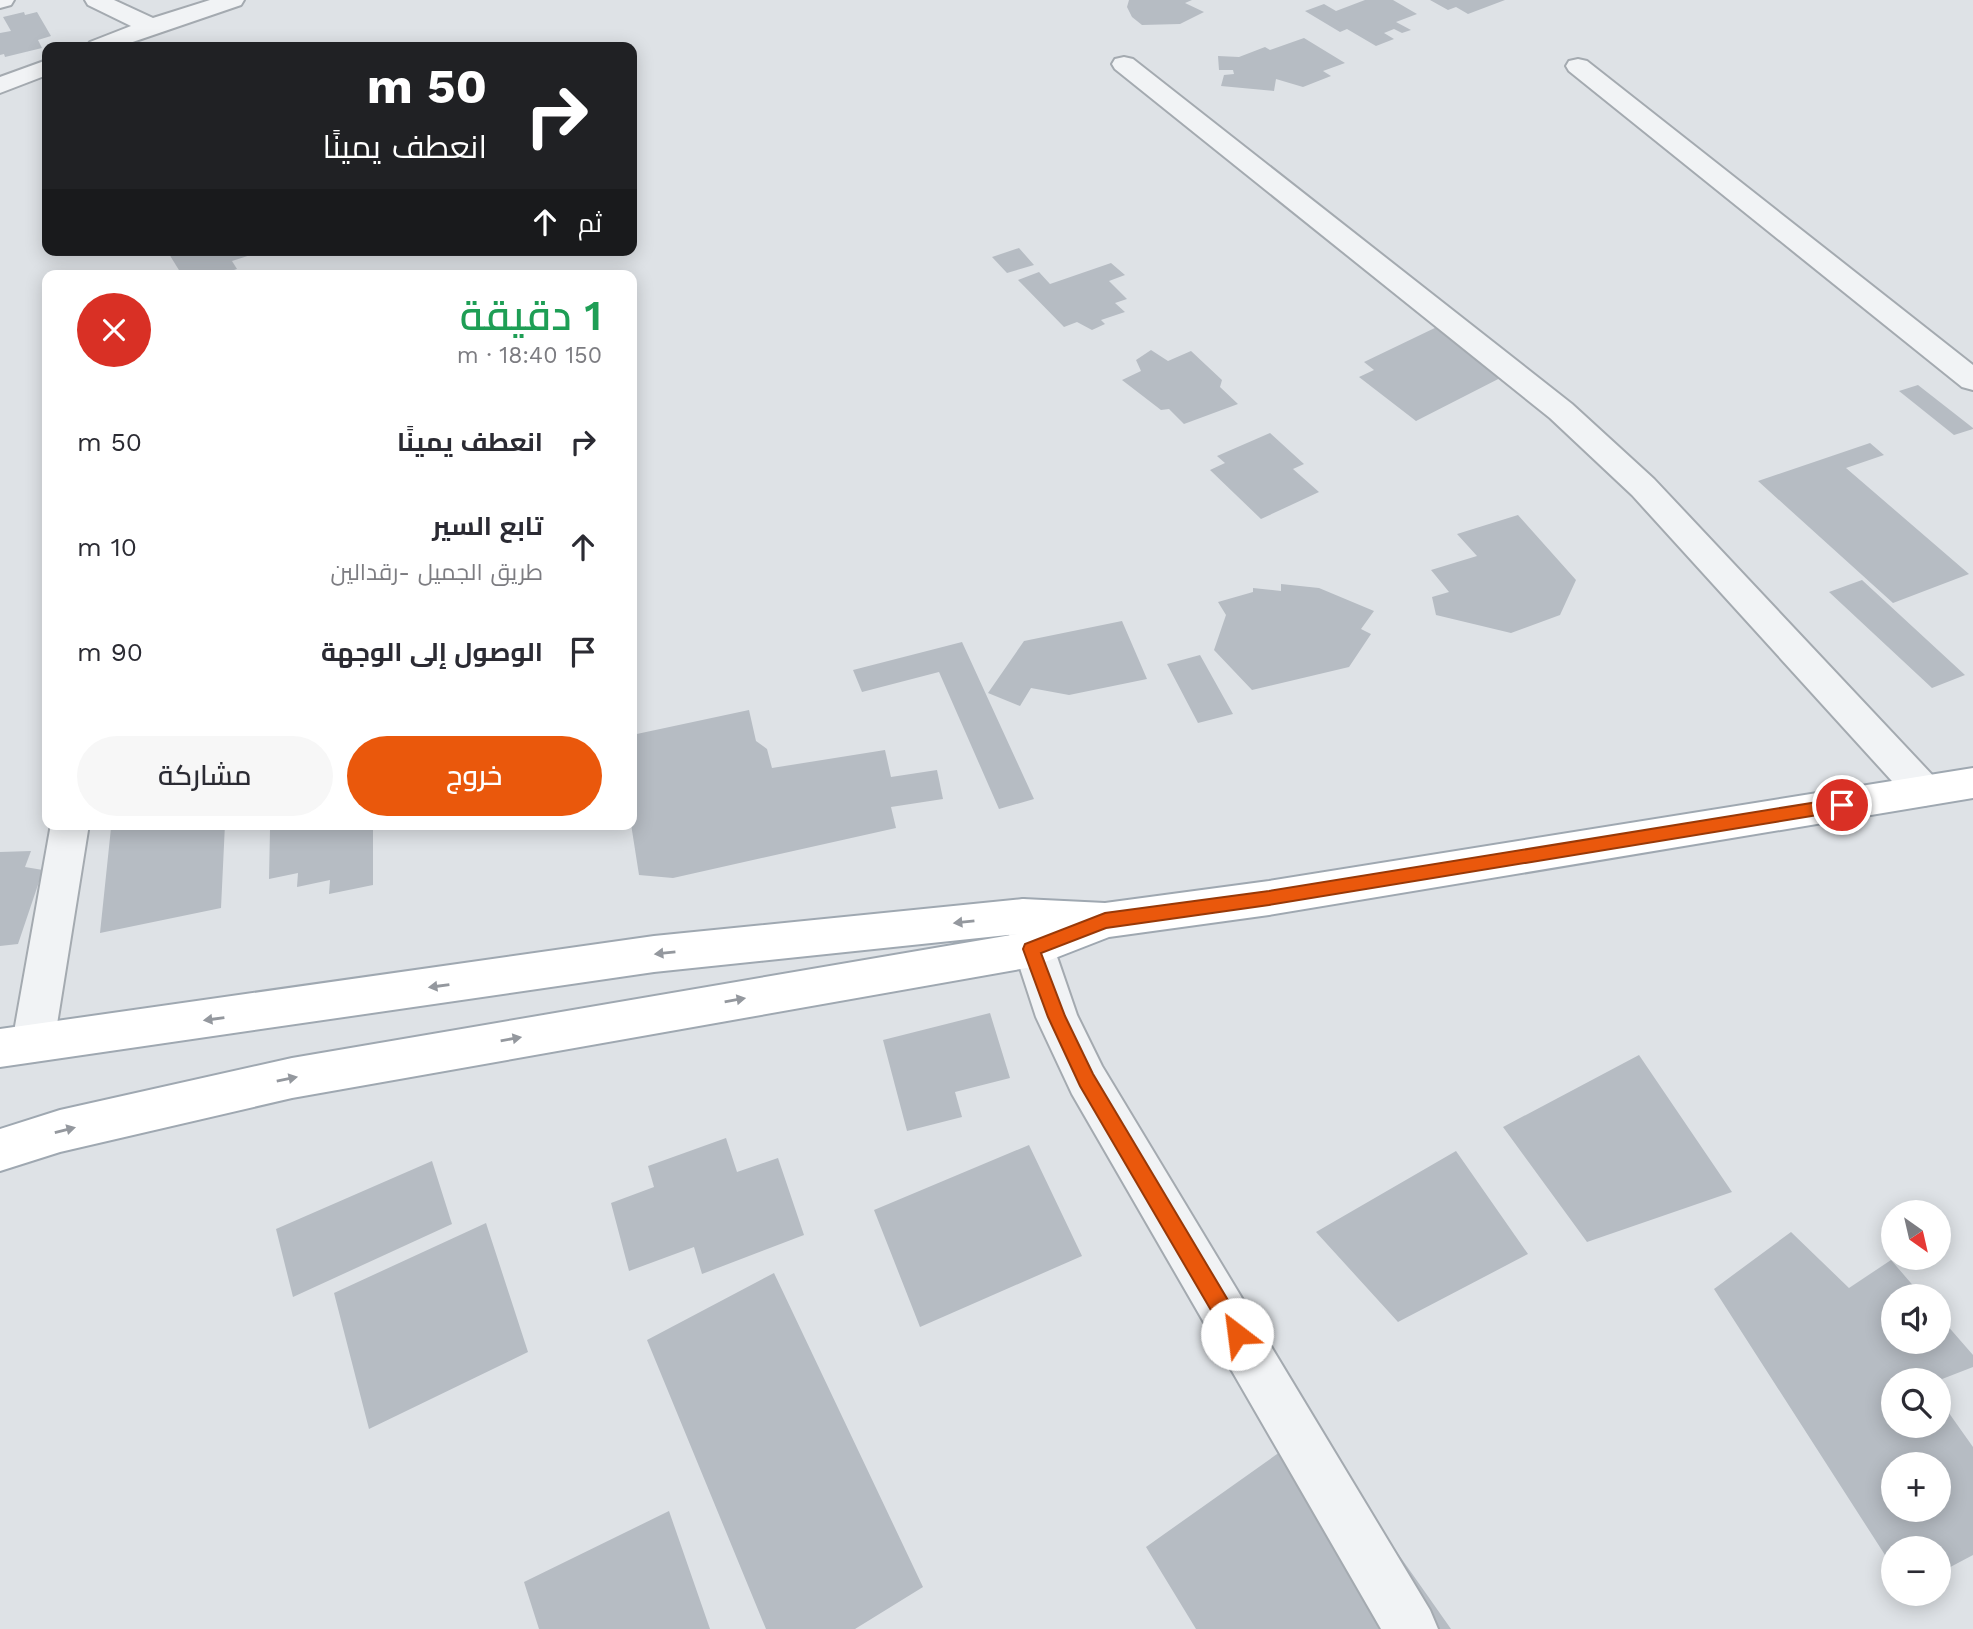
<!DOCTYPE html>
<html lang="ar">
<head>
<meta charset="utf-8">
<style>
	body { margin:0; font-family:"Work Sans",Cairo,sans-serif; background:#f7f7f7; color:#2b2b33; direction:rtl; height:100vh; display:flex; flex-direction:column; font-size:26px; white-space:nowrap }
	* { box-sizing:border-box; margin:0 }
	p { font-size:23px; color:#7c7c81 }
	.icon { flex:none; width:38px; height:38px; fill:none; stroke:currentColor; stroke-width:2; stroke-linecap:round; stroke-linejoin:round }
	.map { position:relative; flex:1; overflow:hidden; direction:ltr }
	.details { position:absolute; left:42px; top:270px; width:595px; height:560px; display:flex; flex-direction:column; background:#fff; border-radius:14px; box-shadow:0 4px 18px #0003; direction:rtl }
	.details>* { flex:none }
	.hud { position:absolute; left:42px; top:42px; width:595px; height:214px; border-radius:14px; box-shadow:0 4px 18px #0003; direction:rtl; background:#202124; color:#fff; overflow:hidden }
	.needle { width:46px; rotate:146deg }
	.buttons { position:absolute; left:1881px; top:1200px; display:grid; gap:14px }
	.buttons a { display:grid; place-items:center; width:70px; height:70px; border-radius:50%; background:#fff; box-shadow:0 4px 18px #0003; font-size:35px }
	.pin { position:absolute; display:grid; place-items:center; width:60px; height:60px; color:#fff; margin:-30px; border:4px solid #fff; border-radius:50%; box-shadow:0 2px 7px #0007 }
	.me { position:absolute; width:77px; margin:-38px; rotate:330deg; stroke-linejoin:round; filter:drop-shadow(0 0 5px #0008) }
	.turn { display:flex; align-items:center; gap:24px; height:147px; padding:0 35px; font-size:32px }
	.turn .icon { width:91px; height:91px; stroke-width:2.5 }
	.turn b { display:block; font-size:49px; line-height:60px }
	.then { display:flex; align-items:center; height:66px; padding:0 35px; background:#0003; gap:14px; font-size:26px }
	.round { display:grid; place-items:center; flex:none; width:74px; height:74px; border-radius:37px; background:#f7f7f7 }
	.head { display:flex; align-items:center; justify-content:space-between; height:119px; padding:0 35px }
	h1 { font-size:42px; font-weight:600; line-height:52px; color:#1e9e55 }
	.primary-button { display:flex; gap:14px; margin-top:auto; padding:14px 35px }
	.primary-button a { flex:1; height:80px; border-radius:42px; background:#ea580c; color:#fff; font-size:28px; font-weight:600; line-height:80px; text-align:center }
	.primary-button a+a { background:#f7f7f7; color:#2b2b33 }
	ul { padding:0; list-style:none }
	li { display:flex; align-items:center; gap:21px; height:105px; padding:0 35px }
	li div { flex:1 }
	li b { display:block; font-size:26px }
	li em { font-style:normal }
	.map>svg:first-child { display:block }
</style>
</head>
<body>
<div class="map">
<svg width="1973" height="1629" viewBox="0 0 1973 1629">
	<rect width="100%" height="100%" fill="#dee2e6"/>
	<!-- building -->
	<path fill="#b6bcc3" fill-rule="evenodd" d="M1129,0H1192L1185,3L1204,12L1180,24L1142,25L1132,17L1127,7Z
		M1365,0H1393L1417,14L1396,22L1411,30L1402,33L1394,29L1384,33L1394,39L1376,46L1347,29L1340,32L1305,11L1324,4L1336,11Z
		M1430,0H1505L1468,14L1456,7L1448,10Z
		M24,12L25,15L37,12L51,36L38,40L42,48L5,57L4,54L0,55V33L11,31L3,17Z
		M1304,38L1345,63L1323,71L1331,76L1303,87L1276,79L1274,91L1221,86L1224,75L1234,74L1233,70H1219L1218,56L1239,57L1265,47L1270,50Z
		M1019,248L1034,265L1007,273L992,257Z
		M179,250H263V251L232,261L237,269L219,275H209L207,272L182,275L169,254Z
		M1111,263L1125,275L1109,281L1127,299L1115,303L1125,312L1101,320L1105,324L1092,330L1077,322L1064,327L1018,280L1039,272L1050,284Z
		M1441,325L1510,373L1416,421L1359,377L1374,370L1364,362Z
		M1151,350L1168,361L1191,351L1222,380L1220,387L1238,404L1184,424L1169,409L1161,410L1122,380L1141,371L1136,360Z
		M1918,385L1973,428V429L1954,435L1899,391Z
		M1270,433L1304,464L1293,469L1319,492L1261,519L1210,470L1225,463L1217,456Z
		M1870,443L1884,455L1846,468L1969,574L1893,603L1758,481Z
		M1518,515L1576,580L1560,615L1511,633L1436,615L1432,597L1449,592L1431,570L1477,556L1457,534Z
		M1862,580L1965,675L1932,688L1829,592Z
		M1281,584L1319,588L1374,611L1361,629L1371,634L1349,667L1252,690L1214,650L1226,615L1218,602L1253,592V588L1281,591Z
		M1122,621L1147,679L1069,695L1031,688L1020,706L988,693L1024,641Z
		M962,642L1034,799L999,809L939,672L862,692L853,670Z
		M1200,655L1233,714L1198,723L1167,664Z
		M749,710L756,741L767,749L772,768L885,750L891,777L937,770L943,799L891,807L896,828L673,878L639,875L631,824L632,735Z
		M128,824H225L221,908L100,933L111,828Z
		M285,824H373V885L329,894L330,880L297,887L298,873L269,879L270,830L285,828Z
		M31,851L25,867L43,870L18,944L0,946V852Z
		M990,1013L1010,1078L955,1092L962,1117L907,1131L883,1040Z
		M1639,1055L1732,1192L1587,1242L1503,1127Z
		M726,1138L737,1172L778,1158L804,1235L702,1274L694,1247L629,1271L611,1203L654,1187L648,1166Z
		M1029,1145L1082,1256L920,1327L874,1210Z
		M1456,1151L1528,1254L1398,1322L1316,1232Z
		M432,1161L452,1224L293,1297L276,1229Z
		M486,1223L528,1352L369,1429L334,1293Z
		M1791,1232L1849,1288L1891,1260L1923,1297H1894V1342H1939V1316L1973,1355V1367L1937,1381H1894V1426H1939V1399L1973,1447V1555L1939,1573V1549H1894V1569L1714,1289ZM1894,1465H1939V1510H1894Z
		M774,1273L923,1587L855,1629H766L647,1340Z
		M1311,1430L1451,1629H1196L1146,1547Z
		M669,1511L710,1629H539L524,1582Z"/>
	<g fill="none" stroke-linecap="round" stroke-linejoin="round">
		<!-- minor casing -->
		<g stroke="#a4aab0" stroke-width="4">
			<path id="minor" d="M0,0H14L11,5L0,8Z
				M85,0H114L153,18L210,0H244L241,5L118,47H86L90,42L131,26L88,5Z
				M1124,57L1133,59L1572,404L1654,479L1937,780L1943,791L1937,802L1924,806L1911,802L1632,495L1550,418L1115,69L1112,64L1115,59Z
				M1578,59L1587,61L1973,365V390L1962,387L1569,71L1566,66L1569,61Z
				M47,60V75L0,93V77Z
				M51,824H89L54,1043L48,1057L33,1062L18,1057L12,1043Z
				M1023,899L1037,904L1043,916L1077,1015L1102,1066L1430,1610L1438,1629H1381L1072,1094L1036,1017L1003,916L1009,904Z"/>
		</g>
		<!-- primary casing -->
		<g stroke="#9fa8b1" stroke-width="4">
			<path id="primary" d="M1973,768V798L1269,915L1109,937L1032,967L292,1098L60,1152L0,1171V1129L60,1110L292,1058L1017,934L654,972L0,1067V1029L654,936L1023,899L1105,903L1269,881Z"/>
		</g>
		<!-- minor -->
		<use href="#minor" fill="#f1f3f5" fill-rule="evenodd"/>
		<!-- primary -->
		<use href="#primary" fill="#fff" fill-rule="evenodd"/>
	</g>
	<!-- one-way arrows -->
	<defs><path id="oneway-solid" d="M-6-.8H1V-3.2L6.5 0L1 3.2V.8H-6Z" transform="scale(1.75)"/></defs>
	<g fill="#94989e">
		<use href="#oneway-solid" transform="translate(964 922) rotate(174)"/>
		<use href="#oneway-solid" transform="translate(665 953) rotate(174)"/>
		<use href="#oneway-solid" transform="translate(439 986) rotate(172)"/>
		<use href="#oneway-solid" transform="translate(735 1000) rotate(-10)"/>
		<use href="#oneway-solid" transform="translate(214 1019) rotate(172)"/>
		<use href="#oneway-solid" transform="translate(511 1039) rotate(-10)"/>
		<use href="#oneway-solid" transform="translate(287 1079) rotate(-12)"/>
		<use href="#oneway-solid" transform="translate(65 1130) rotate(-14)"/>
	</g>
	<!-- route -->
	<path fill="#ea580c" stroke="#983908" stroke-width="2" d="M1842,798L1850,805L1842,811L1269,905L1106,928L1041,953L1065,1016L1093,1074L1244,1327L1247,1334L1244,1341L1237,1344L1229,1341L1080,1086L1048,1017L1023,949L1025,944L1105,913L1269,891Z"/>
</svg>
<div class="buttons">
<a><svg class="needle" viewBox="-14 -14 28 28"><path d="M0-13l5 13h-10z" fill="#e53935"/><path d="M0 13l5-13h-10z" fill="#7c7c81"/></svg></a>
<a><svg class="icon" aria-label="sound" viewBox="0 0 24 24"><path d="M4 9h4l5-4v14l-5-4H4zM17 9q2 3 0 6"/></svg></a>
<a><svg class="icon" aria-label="search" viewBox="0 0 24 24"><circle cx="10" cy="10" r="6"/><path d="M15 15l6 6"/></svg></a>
<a>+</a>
<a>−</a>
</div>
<div class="pin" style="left:1842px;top:805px;background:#d93025"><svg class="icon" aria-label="arrive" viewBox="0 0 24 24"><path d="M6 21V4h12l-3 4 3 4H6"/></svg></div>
<svg class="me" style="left:1237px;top:1334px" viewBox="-20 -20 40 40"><circle r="19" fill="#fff"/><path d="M0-13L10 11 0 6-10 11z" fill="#ea580c"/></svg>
<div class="hud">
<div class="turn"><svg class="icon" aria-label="right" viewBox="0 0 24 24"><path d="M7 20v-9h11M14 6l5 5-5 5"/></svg><div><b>50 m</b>انعطف يمينًا</div></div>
<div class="then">ثم<svg class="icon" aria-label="ahead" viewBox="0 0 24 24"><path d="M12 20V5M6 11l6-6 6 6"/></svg></div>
</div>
<section class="details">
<div class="head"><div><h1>1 دقيقة</h1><p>150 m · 18:40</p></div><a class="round" style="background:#d93025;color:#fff"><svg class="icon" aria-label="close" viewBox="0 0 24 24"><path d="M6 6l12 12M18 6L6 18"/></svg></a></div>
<ul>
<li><svg class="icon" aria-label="right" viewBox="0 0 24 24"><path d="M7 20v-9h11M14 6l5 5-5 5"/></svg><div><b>انعطف يمينًا</b></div><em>50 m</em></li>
<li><svg class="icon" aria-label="ahead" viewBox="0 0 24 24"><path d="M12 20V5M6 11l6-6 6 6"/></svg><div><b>تابع السير</b><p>طريق الجميل -رقدالين</p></div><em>10 m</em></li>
<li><svg class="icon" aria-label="arrive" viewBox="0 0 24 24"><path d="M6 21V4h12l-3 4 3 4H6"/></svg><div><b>الوصول إلى الوجهة</b></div><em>90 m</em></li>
</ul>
<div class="primary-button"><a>خروج</a><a>مشاركة</a></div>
</section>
</div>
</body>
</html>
